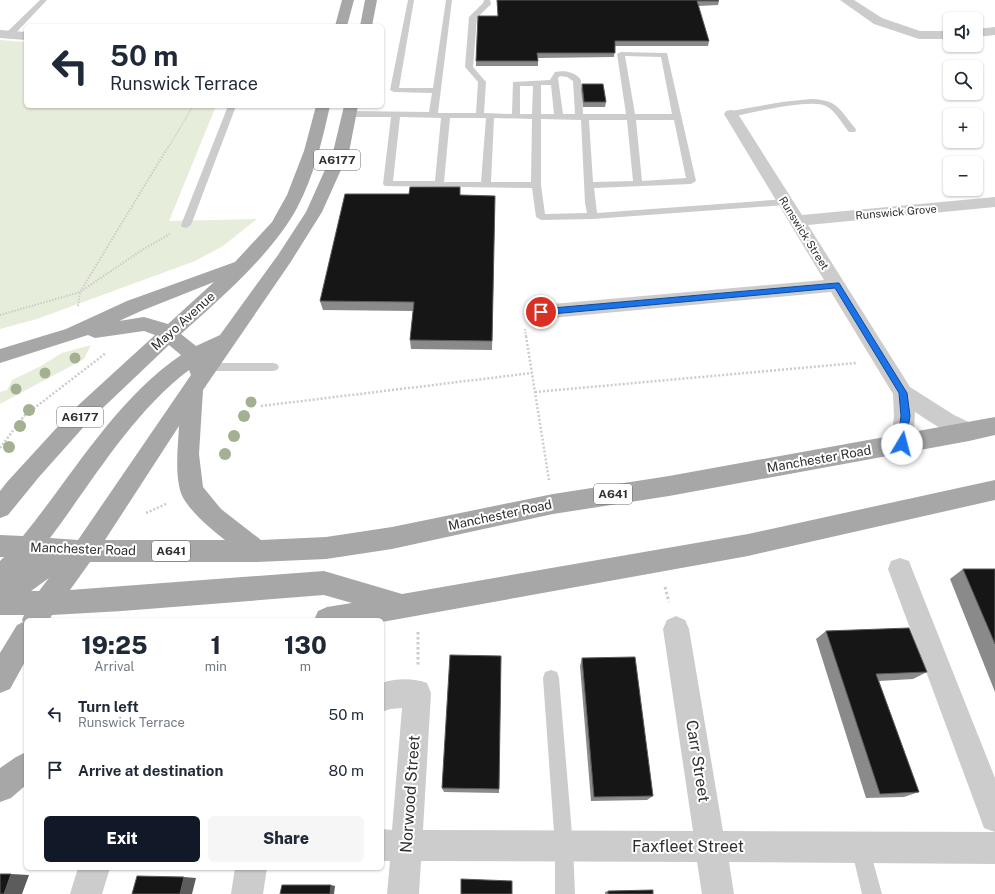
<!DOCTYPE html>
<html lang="en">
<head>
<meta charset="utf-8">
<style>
	body { margin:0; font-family:"Public Sans",sans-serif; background:#f6f6f7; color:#1f2937; height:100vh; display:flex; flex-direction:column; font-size:15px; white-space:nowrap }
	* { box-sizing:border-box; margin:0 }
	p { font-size:13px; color:#747a83 }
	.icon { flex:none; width:22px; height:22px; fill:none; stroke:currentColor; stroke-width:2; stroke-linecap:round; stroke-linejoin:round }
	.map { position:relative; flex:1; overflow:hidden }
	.side { position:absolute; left:24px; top:618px; width:360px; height:252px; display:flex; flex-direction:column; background:#fff; border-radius:6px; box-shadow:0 1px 3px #0004 }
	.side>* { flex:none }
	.hud { position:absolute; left:24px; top:24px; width:360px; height:84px; border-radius:6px; box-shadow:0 1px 3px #0004; background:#fff; color:#1f2937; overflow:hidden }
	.fabs { position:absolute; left:943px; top:12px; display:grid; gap:8px }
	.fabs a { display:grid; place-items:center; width:40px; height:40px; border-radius:6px; background:#fff; box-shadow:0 1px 3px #0004; font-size:20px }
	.pin { position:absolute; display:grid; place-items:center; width:34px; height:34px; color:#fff; margin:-17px; border:2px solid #fff; border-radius:50%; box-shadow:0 1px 4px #0007 }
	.me { position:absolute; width:44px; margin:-22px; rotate:8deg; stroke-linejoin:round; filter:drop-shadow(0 0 3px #0008) }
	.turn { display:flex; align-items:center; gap:14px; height:84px; padding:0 20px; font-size:18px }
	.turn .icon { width:52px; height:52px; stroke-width:2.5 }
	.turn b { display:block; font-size:28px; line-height:34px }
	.eta { display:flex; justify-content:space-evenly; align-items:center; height:68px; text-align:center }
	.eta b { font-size:24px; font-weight:800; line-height:28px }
	.button { display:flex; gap:8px; margin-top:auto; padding:8px 20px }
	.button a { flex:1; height:46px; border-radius:6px; background:#111827; color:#fff; font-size:16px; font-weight:800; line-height:46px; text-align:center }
	.button a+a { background:#f6f6f7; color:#1f2937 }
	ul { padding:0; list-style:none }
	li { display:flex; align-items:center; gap:12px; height:56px; padding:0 20px }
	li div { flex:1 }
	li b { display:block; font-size:15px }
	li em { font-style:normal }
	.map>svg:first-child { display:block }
</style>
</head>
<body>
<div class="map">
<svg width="995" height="894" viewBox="0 0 995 894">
	<rect width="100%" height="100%" fill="#fff"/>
	<!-- green -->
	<path fill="#e7eddb" d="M0,40L26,42V106H216L169,221L257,219L223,246L195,261L37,319L0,329Z
		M91,345L84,359L0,404V392L7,390L12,380L39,367L62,353Z"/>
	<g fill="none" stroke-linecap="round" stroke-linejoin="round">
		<!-- path-far3 -->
		<path stroke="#ccc" stroke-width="1.5" stroke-dasharray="1 1" stroke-linecap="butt" d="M168,148L193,106"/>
		<!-- path-far2 -->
		<path stroke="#ccc" stroke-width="2" stroke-dasharray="1.5 1.5" stroke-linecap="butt" d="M78,306L80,292L168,147
			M0,315L80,292L142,250L170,234
			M525,329L526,337"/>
		<!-- path-far1 -->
		<path stroke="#ccc" stroke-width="2.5" stroke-dasharray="2 2" stroke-linecap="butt" d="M526,336L549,480
			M535,392L856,363
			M261,406L532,373
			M0,448L24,416L106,353
			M146,513L168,503"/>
		<!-- path -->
		<path stroke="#ccc" stroke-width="3" stroke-dasharray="2.5 2.5" stroke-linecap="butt" d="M665,587L669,602
			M418,632V665"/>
		<!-- service -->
		<path fill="#ccc" fill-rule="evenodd" d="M40,0H47L12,37H6V33Z
			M408,0H414L399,88H433L446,0H452L438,113H476L478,82L465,67L469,17L483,3L484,0H490L491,4L477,18L473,67L486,82L484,113L512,114L513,82L550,80L555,72C565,70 575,72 581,80L583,114H626L617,54L621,52L667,53L696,181L691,184L594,188L597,213L786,199L791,202L786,205L593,219L541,220L536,217L532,188L385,186L383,184L391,117H350L346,114L350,111L429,112L432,93L394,92L390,90ZM625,56L661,57L672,114H635ZM560,76L567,77L573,81L575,114H563L558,78ZM541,85H551L554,114H541ZM520,86H533L532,114H520ZM400,117L441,118L435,181H393ZM450,118H486L481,182H444ZM494,118L532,119L531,182H491ZM541,119L581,120L585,203L587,213L545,214L541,185ZM589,120H627L633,181L593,182ZM636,120H674L686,178L642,181Z
			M811,99C838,100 839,109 855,128L856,130L855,132H849C842,124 836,111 826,106C811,98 750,113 731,117L727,114L731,111L782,102Z
			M228,106H236L191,225L186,228L182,227L181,225Z
			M208,363H273L277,364L279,367L277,370L273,371H208L204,370L202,367L204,364Z
			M551,670L557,672L559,678L573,846L575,894H555V846L543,678L545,672Z
			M860,838L867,840L869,847L882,894H862L851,847L853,840Z"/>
		<!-- minor -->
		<path fill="#ccc" fill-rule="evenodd" d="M840,0H854L882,18L920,31H950V39H919L874,24Z
			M995,27V35L976,37V29Z
			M0,30L26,32V40L0,38Z
			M731,110L736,111L738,114L802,215L995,197V207L808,225L910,387L954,415L977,426L980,432L977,438C974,439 971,441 968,440C952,438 928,420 915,412L913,444L910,450L902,453L894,450L891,444L894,416L893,394L831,292L541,319L534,317L532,312L534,307L541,305L824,280L724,114L726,111Z
			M900,558L909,561L912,569L995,778V832L984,828L980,817L888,569L891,561Z
			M676,616L685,620L689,629L723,831L995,832V864L729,862L734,894H702L697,862L421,861L419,894H387L390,861H382V829L392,830L402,708L390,709L382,712V683C395,678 414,678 427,683L431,693L423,830L693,831L663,629L667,620Z
			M78,868H110L102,894H70Z
			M235,868H267L263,894H231Z"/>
		<!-- primary -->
		<path fill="#a7a7a7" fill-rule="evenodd" d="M342,0H354L347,26H335Z
			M365,0H377L372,26H360Z
			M316,106H330C322,141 314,176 297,208C273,253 220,299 181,334L196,346L220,335L278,255L306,212L333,152L344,106H358L349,152L322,212L290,263L203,390L199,454L203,487L221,509L261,540L326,537L392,527L553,494L669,476L995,417V435L969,441L669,496L553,514L392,549L326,559L257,562H90L70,590L324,571L402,594L748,534L995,480V500L748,556L382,622V620H314L318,611L327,607L352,603L324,595L122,611L52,615L49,620H26V660L10,689L0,693V653L17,625L23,622L22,620L24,615H0V561L4,557H0V535L23,536C72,476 116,399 181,355L169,345L88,422L39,477L8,515L0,518V491L7,482L73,410L155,335L144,331L95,338L88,335L0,363V349L66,329L127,301L235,262L272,222L287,195L304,151ZM214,282L168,324L144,317L119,321L141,311ZM189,370L191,375L78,540L50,538C93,481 131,414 189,370ZM179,426C178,447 175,470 180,490C184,507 212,530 225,540H105ZM49,578L39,591H31Z
			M26,752V785L11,798L0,802V768L16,757Z"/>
	</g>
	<!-- trees -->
	<g fill="#a3b092">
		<circle cx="75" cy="358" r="5.5"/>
		<circle cx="45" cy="373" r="5.5"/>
		<circle cx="16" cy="389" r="5.5"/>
		<circle cx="251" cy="402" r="5.5"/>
		<circle cx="29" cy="410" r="6"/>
		<circle cx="244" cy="416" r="6"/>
		<circle cx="20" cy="426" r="6"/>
		<circle cx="234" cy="436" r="6"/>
		<circle cx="9" cy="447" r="6"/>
		<circle cx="225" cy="454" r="6"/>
	</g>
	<!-- wall -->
	<path fill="#8a8a8a" d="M497,0L719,1L718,5L698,6L709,41L708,46H615L614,57L538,58V66H476V61L498,16Z
		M582,84L606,102L605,107H583L581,89Z
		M461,195L495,196L492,350L411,349L410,340L413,311L323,310L320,301Z
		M963,569H995V692L950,579Z
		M826,631L927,672L913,679L879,681L919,792L904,797L866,798L816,639Z
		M501,656L499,793L444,792L442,788Z
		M582,658L653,796L647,800L591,801L580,666Z
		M608,891L653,894H605V892Z"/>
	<!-- shaded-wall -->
	<path fill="#5c5c5c" d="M11,874L29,875L22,894H4Z
		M184,877L196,878L192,894H180Z
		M331,885L335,886L334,894H330Z"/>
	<!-- building -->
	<path fill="#161616" stroke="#5c5c5c" d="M497,0H718L719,1H697L709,41H615V53H537L538,61H476L478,16H498Z
		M582,84H603L606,102H584Z
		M410,187H460V195L495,196L492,341L410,340L414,302L320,301L345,194H409Z
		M963,569H995V644Z
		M909,628L927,672L876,674L919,792L880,794L826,631Z
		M450,655L501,656L499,789L442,788Z
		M635,657L653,796L594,797L582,658Z
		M0,874H11L4,894H0Z
		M137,876L184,877L180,894H132Z
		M461,879L512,881V894H461Z
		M282,885H331L330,894H280Z
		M653,890V894H608V891Z"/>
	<!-- route -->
	<path fill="#1a73e8" stroke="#114b97" d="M837,283H839L907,393L910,416L905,447H898L897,444L901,416L899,393L835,288L541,315L537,312L541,309Z"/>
	<g text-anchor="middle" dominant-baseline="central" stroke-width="4" stroke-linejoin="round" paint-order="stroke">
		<!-- far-street labels -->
		<g font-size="11" fill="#2f2f2f" stroke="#fff">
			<text transform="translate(896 212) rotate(-5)">Runswick Grove</text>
			<text transform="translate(804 233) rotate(58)">Runswick Street</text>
		</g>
		<!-- shield labels -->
		<g fill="#fff" stroke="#6d6d6d" stroke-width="1">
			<rect x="314" y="150" width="46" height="20" rx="3"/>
			<rect x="57" y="407" width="46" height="20" rx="3"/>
			<rect x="594" y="484" width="38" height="20" rx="3"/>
			<rect x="152" y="541" width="38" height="20" rx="3"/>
		</g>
		<g font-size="12" font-weight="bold" fill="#2f2f2f">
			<text x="337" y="160">A6177</text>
			<text x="80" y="417">A6177</text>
			<text x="613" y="494">A641</text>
			<text x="171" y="551">A641</text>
		</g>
		<!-- street labels -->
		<g font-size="13" fill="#2f2f2f" stroke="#fff">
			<text transform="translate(183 321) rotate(-42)">Mayo Avenue</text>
			<text transform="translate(819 459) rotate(-10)">Manchester Road</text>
			<text transform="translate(500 515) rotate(-12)">Manchester Road</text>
			<text transform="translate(83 549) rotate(2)">Manchester Road</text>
		</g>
		<!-- near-street labels -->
		<g font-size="16" fill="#2f2f2f" stroke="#fff">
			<text transform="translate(698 761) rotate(81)">Carr Street</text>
			<text transform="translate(410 794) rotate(-86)">Norwood Street</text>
			<text x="688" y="846">Faxfleet Street</text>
		</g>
	</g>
</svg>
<div class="fabs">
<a><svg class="icon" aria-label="sound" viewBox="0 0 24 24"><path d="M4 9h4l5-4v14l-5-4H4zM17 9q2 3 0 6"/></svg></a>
<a><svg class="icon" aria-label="search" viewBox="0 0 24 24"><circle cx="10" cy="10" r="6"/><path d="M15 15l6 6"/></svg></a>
<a>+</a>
<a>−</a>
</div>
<div class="pin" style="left:541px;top:312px;background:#d93025"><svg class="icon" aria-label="arrive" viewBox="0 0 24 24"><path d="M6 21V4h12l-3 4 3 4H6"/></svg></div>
<svg class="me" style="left:902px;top:444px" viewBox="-20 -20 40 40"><circle r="19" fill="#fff"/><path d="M0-13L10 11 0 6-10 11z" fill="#1a73e8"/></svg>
<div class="hud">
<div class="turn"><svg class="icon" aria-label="left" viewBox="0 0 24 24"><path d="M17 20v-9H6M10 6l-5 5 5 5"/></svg><div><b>50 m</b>Runswick Terrace</div></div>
</div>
<section class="side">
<div class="eta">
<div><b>19:25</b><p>Arrival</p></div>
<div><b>1</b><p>min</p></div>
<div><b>130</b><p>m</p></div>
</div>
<ul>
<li><svg class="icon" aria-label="left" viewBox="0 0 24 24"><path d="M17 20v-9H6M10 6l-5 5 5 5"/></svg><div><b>Turn left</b><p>Runswick Terrace</p></div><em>50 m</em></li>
<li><svg class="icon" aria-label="arrive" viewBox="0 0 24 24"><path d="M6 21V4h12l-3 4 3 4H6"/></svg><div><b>Arrive at destination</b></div><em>80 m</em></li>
</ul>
<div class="button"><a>Exit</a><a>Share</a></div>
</section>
</div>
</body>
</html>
